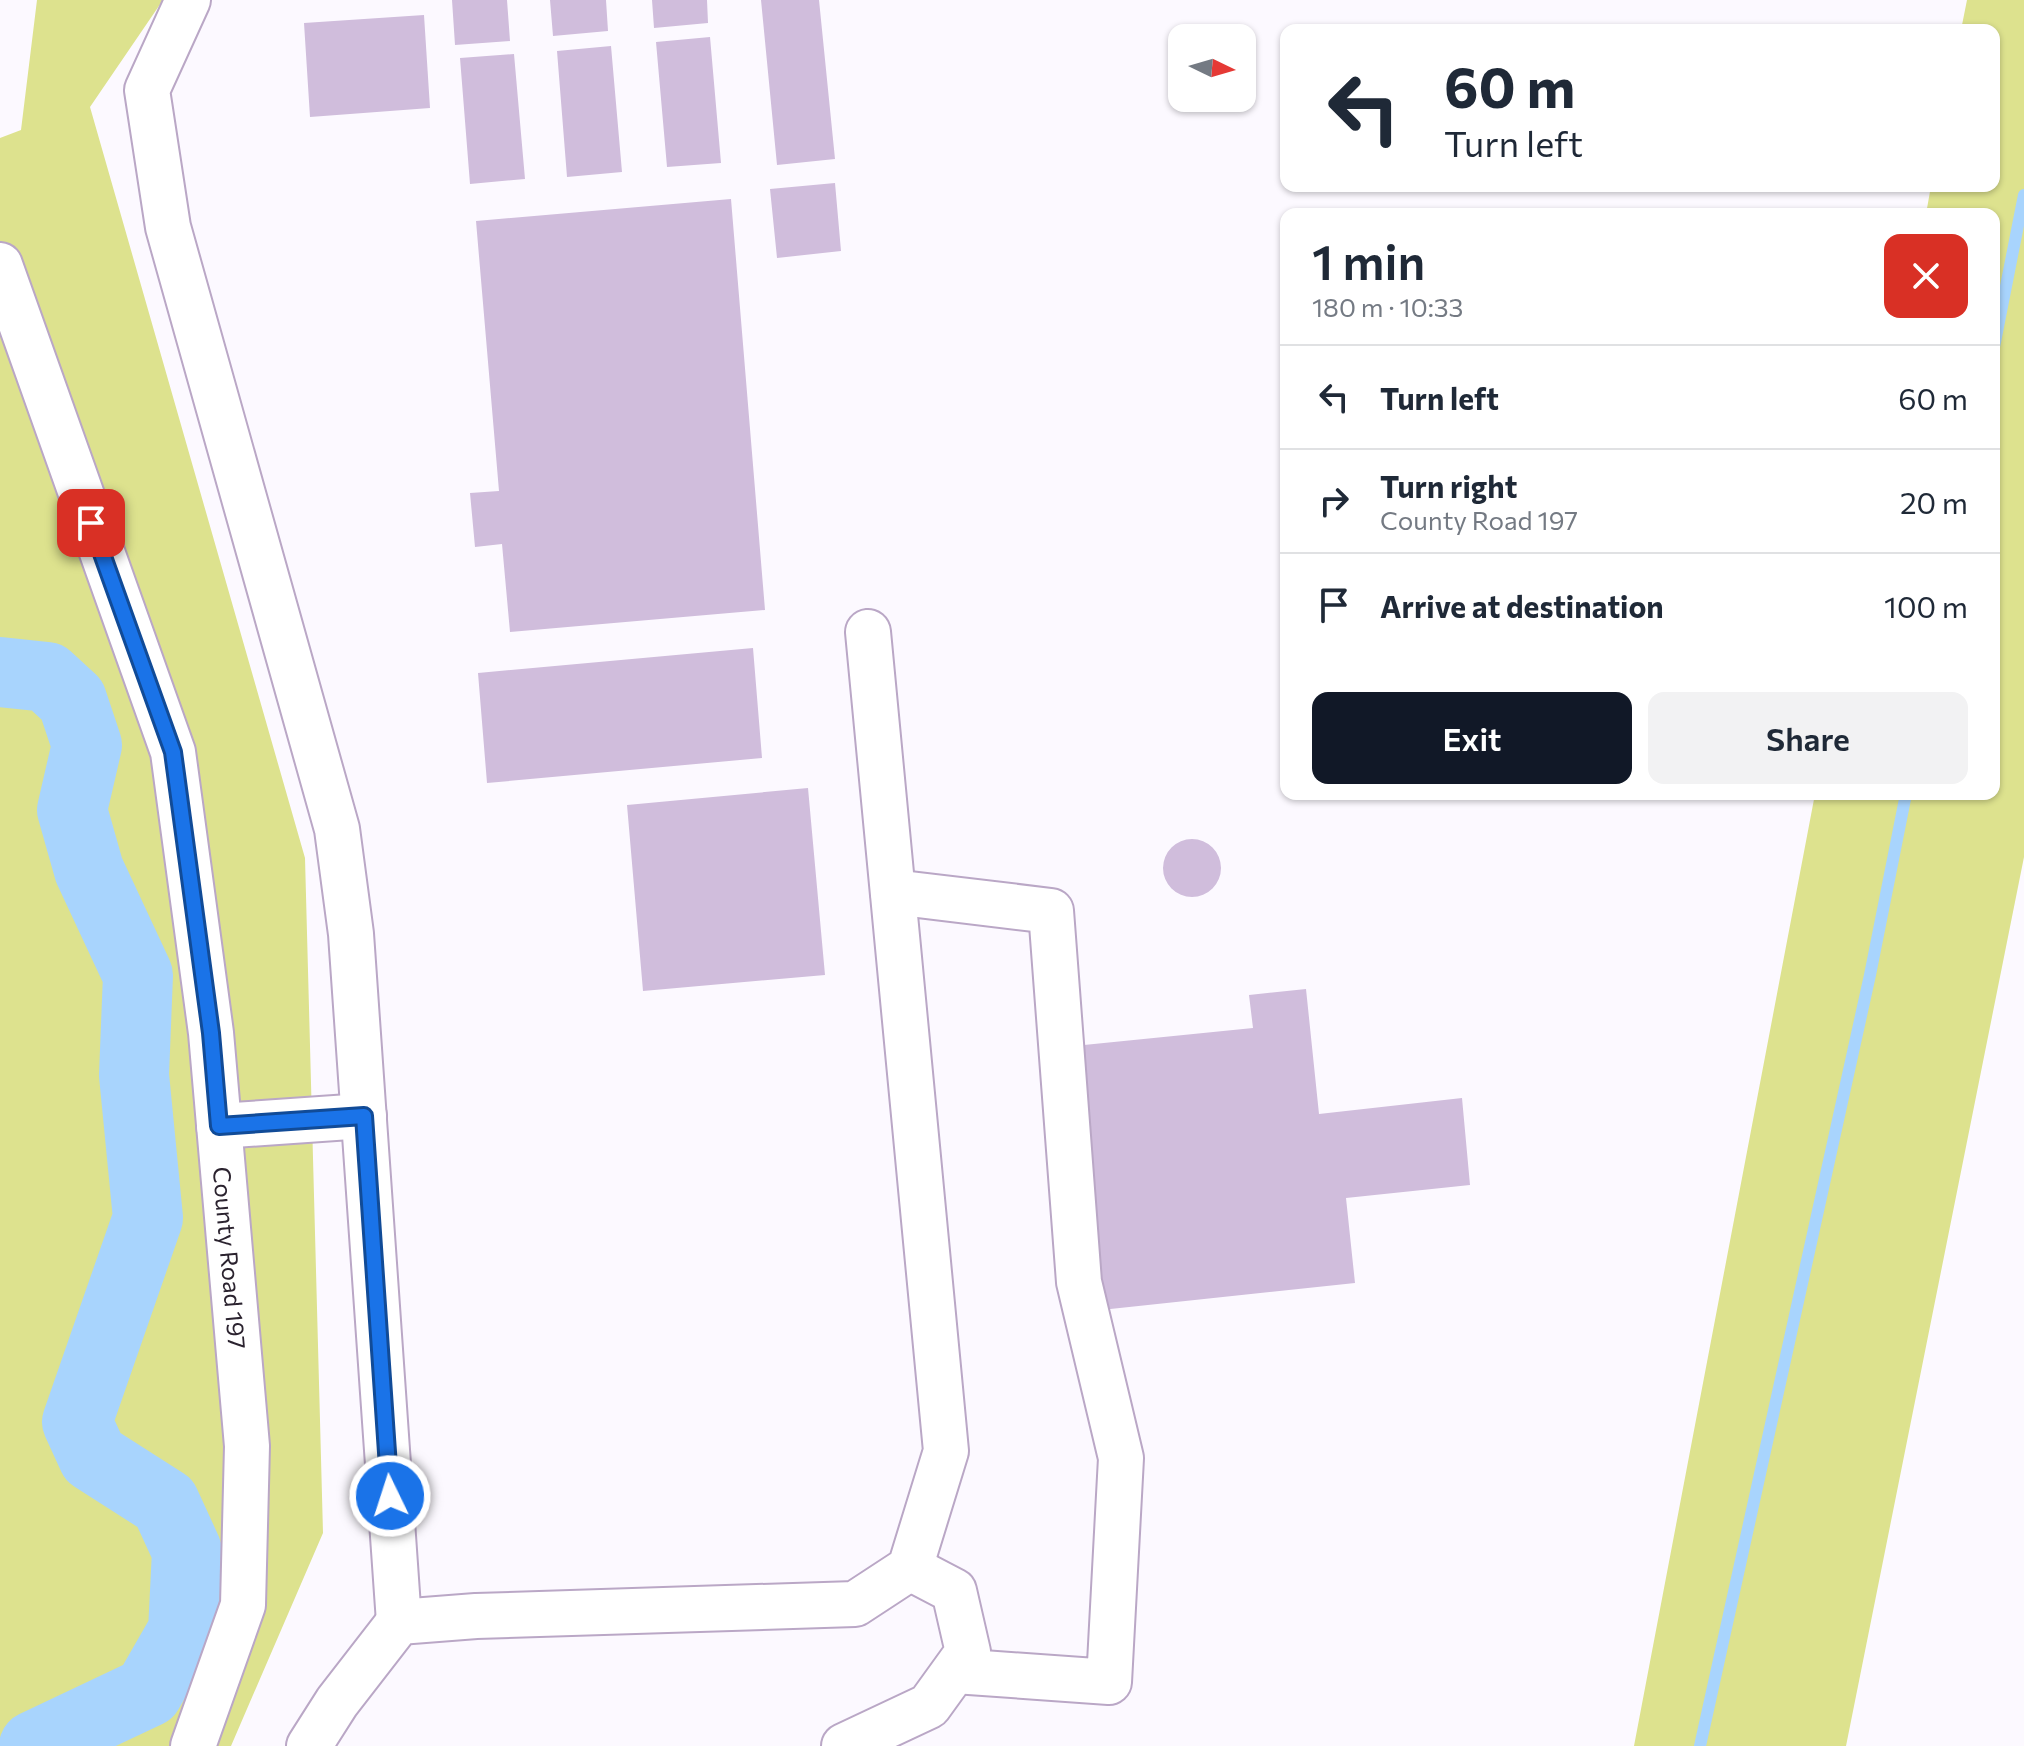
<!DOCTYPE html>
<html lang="en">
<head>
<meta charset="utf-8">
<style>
	body { margin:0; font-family:Commissioner,sans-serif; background:#f2f2f3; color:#1f2937; height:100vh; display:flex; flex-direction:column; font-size:30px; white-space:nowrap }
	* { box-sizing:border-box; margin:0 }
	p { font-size:26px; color:#747a83 }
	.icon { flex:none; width:44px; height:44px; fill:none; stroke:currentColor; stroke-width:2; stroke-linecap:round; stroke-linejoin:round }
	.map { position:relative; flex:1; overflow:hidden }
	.sheet { position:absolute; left:1280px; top:208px; width:720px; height:592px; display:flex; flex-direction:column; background:#fff; border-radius:16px; box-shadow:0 2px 6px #0004 }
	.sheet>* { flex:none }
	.hud { position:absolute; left:1280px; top:24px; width:720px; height:168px; border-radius:16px; box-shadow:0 2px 6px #0004; background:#fff; color:#1f2937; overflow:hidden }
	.needle { width:52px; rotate:95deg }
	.tools { position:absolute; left:1168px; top:24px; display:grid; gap:16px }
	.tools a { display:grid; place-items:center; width:88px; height:88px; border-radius:16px; background:#fff; box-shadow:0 2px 6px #0004; font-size:40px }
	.pin { position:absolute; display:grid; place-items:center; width:68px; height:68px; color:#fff; margin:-34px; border-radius:16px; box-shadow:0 4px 12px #0006 }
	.me { position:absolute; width:88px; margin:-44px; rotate:356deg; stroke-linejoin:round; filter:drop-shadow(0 0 6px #0008) }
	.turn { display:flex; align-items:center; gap:28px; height:168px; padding:0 32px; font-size:36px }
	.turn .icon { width:104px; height:104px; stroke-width:2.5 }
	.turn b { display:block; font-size:56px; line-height:68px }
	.round { display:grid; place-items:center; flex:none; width:84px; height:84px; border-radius:16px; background:#f2f2f3 }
	.summary { display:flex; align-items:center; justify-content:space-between; height:136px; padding:0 32px }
	h1 { font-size:48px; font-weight:600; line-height:60px }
	.action { display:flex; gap:16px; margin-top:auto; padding:16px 32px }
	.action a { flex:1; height:92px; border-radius:16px; background:#111827; color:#fff; font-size:32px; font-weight:600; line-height:92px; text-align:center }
	.action a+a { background:#f2f2f3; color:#1f2937 }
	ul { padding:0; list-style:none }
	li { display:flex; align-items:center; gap:24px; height:104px; padding:0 32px; border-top:2px solid #e0e1e3 }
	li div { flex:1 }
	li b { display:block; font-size:30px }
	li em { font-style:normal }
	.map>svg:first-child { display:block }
</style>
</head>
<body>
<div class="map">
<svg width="2024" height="1746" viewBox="0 0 2024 1746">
	<rect width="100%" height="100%" fill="#fcf9ff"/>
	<!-- green -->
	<path fill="#dde28e" d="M37,0H163L90,107L305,858L323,1533L231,1746H0V138L21,130Z
		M1967,0H2024V857L1846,1746H1634L1815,794H1994V214H1926L1931,186H1994V30H1961Z"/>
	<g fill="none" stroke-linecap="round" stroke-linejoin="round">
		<!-- stream -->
		<path stroke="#a8d4fd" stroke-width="12" d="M1994,347L2024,195
			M1700,1746L1870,975L1906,794"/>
		<!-- river -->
		<path stroke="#a8d4fd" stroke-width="70" d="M0,672L47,677L72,700L87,745L72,810L89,870L138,975L134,1075L148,1218L77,1422L93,1457L165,1503L187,1551L183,1631L148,1692L34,1746"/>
	</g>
	<!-- building -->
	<path fill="#d0bddc" d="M452,0H507L510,41L455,45Z
		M550,0H606L608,31L553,36Z
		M652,0H707L708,23L654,28Z
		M761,0H819L835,159L777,165Z
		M424,15L430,108L310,117L304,23Z
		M710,37L721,163L667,167L656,42Z
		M611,46L622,172L567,177L557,51Z
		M514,54L525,179L470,184L460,58Z
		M835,183L841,251L777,258L770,189Z
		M731,199L765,610L510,632L502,544L475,547L470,493L499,491L476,221Z
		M753,648L762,758L487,783L478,673Z
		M808,788L825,975L643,991L627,805Z
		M1163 868a29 29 0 1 1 58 0a29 29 0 1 1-58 0Z
		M1306,989L1319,1114L1462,1098L1470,1185L1346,1198L1355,1283L1101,1310L1074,1046L1253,1028L1249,995Z"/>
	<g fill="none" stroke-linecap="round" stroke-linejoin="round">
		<!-- minor casing -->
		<g stroke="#baa7c6" stroke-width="48">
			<g id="minor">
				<path d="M188,0L147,90L168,227L337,829L351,934L399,1622"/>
				<path id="s1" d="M0,265L173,752L211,1033L247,1446L243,1605L193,1746"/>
				<path d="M893,892L1051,911L1079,1282L1121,1458L1109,1682L955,1671"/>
				<path d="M219,1126L364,1116"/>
				<path d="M309,1746L337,1702L399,1622L476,1616L855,1604L910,1568L946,1451L868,632"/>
				<path d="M844,1746L929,1706L968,1652L954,1591L910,1568"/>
			</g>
		</g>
		<!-- minor -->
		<use href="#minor" stroke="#fff" stroke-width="44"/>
	</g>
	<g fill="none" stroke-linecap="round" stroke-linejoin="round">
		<!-- route casing -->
		<g stroke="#114b97" stroke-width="20">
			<path id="route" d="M91,523L173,752L211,1033L219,1126L364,1116L390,1496"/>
		</g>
		<!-- route -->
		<use href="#route" stroke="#1a73e8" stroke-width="14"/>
	</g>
	<g text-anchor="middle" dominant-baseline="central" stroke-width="6" stroke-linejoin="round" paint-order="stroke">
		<!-- street labels -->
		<g font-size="24" fill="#2b232f" stroke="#fcf9ff">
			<text stroke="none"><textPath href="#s1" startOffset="1026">County Road 197</textPath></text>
		</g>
	</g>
</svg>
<div class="tools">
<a><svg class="needle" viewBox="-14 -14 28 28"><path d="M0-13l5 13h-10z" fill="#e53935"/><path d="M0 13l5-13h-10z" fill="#747a83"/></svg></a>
</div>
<div class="pin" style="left:91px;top:523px;background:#d93025"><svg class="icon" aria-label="arrive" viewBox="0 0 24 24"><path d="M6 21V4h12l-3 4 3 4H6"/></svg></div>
<svg class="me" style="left:390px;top:1496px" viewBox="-20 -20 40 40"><circle r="17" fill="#1a73e8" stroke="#fff" stroke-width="3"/><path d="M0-11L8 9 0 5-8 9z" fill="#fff"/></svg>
<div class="hud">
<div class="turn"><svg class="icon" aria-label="left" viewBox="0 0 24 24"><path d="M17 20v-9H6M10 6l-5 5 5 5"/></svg><div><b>60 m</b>Turn left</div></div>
</div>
<section class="sheet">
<div class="summary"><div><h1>1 min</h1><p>180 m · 10:33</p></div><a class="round" style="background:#d93025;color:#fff"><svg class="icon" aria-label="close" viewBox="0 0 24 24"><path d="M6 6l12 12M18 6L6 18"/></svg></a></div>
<ul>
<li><svg class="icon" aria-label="left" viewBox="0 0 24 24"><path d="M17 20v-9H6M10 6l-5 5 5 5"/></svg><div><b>Turn left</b></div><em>60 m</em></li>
<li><svg class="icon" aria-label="right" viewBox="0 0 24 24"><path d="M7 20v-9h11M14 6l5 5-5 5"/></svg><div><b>Turn right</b><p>County Road 197</p></div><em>20 m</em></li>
<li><svg class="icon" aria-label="arrive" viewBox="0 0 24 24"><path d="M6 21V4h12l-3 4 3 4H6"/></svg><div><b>Arrive at destination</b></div><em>100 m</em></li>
</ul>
<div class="action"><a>Exit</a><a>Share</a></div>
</section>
</div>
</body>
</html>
